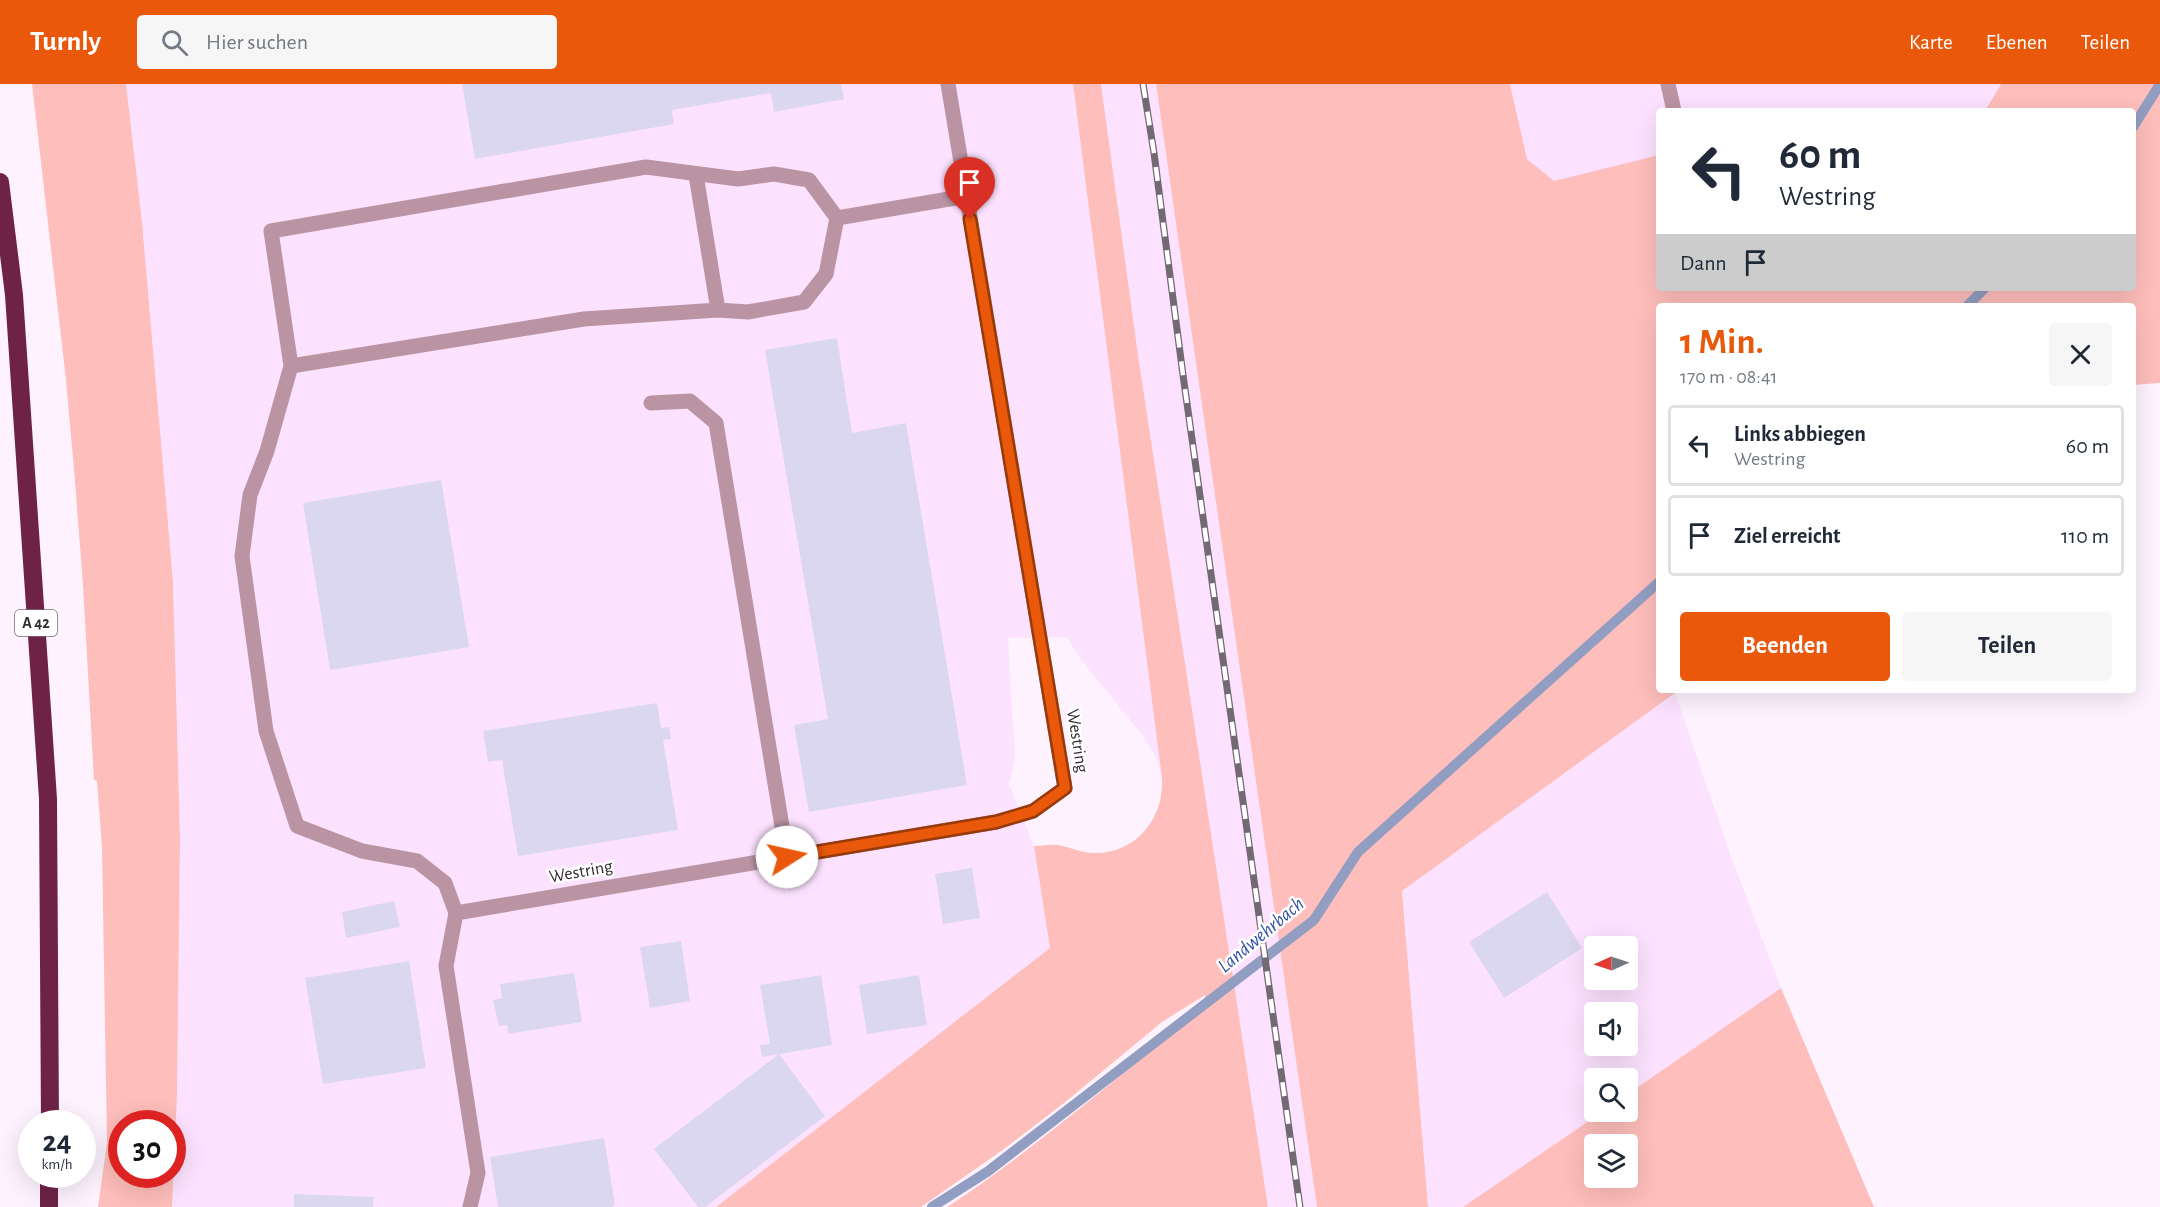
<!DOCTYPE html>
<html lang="de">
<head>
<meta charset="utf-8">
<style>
	body { margin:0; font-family:"Alegreya Sans",sans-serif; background:#f6f6f7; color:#1f2937; height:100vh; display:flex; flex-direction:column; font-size:22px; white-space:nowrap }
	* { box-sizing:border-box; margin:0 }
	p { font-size:20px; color:#747a83 }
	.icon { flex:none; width:33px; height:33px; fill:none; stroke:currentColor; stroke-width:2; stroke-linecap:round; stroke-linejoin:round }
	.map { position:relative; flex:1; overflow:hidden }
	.drawer { position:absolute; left:1656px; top:219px; width:480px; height:390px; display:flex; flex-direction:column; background:#fff; border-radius:6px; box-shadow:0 6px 24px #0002 }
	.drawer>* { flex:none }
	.guide { position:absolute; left:1656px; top:24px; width:480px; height:183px; border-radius:6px; box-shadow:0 6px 24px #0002; background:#fff; color:#1f2937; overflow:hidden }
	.needle { width:39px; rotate:267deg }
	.tools { position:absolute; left:1584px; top:852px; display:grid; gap:12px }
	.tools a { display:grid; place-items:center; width:54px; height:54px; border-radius:6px; background:#fff; box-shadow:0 6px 24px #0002; font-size:30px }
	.speed { position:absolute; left:18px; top:1026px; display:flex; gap:12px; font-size:30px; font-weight:700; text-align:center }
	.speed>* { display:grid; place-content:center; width:78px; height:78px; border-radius:50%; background:#fff; box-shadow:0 6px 24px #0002; line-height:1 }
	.speed small { font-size:15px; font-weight:400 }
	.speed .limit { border:9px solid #d22; background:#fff; color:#111 }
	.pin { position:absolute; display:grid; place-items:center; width:51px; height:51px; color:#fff; margin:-62px -26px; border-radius:50% 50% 50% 0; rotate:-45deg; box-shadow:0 0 6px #0007 }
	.pin .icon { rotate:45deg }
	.me { position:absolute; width:66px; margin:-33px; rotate:80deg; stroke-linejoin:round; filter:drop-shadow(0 0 4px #0008) }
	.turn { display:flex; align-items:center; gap:21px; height:126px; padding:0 24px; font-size:27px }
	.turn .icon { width:78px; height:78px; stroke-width:2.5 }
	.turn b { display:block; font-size:42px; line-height:51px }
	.then { display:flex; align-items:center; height:57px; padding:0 24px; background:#0003; gap:12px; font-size:22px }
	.round { display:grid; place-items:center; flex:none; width:63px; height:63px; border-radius:6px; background:#f6f6f7 }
	.overview { display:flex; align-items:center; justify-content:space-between; height:102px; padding:0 24px }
	h1 { font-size:36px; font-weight:600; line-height:45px; color:#ea580c }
	.button { display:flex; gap:12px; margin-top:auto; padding:12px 24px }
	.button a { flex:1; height:69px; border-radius:6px; background:#ea580c; color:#fff; font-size:24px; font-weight:600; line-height:69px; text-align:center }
	.button a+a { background:#f6f6f7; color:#1f2937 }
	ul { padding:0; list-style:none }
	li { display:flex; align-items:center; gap:18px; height:81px; margin:0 12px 9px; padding:0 12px; border:3px solid #e0e1e3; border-radius:6px }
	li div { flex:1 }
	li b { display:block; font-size:22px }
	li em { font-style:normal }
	header { display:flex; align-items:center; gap:36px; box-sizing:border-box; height:84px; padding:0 30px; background:#ea580c; color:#fff }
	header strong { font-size:28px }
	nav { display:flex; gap:33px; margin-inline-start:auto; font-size:21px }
	.search { width:420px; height:54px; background:#f6f6f7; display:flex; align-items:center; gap:15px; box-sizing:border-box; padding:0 21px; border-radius:6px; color:#747a83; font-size:22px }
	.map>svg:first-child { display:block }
</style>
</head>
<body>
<header>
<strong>Turnly</strong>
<div class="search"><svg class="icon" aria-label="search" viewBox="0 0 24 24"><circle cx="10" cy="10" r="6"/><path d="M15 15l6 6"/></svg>Hier suchen</div>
<nav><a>Karte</a><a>Ebenen</a><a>Teilen</a></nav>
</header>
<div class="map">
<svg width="2160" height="1123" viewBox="0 0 2160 1123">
	<rect width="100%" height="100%" fill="#fef2ff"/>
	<!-- built -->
	<path fill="#fce2fe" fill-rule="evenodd" d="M126,0H1073L1162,695L1156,673L1144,653L1079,573L1067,553L1008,554L1015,676L1009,700L1034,762L1050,864L716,1123H172L177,1011L180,754L173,498L142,138Z
		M1101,0H1156L1317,1123H1268L1139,278Z
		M1510,0H2001L1985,27H1659V72L1554,98L1527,75Z
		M1675,609L1730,770L1781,904L1628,1010V994H1594V1028H1602L1463,1123H1428L1402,807ZM1594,862H1628V896H1594ZM1594,928H1628V962H1594Z"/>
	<!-- green -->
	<path fill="#febebb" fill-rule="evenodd" d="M32,0H126L142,138L173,498L180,754L177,1011L172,1123H98L107,1059L102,763L97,697L94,696L83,501L74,385L66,296ZM122,1040H172V1090H122Z
		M1073,0H1101L1139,278L1268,1123H947C1039,1063 1119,989 1207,924L1205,911L1162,938L1064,1019L1004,1065L921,1123H716L1050,864L1034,762C1042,762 1050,760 1058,761C1070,763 1081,769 1094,769C1136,770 1164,734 1162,695Z
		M1156,0H1510L1527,75L1554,97L1659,71V204H2133V27H1985L2001,0H2160V299L2133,301V222H1659V606H1679L1402,807L1428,1123H1317Z
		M1781,904L1874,1123H1463L1602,1028H1628V1010ZM1628,1060V1094H1594V1060Z"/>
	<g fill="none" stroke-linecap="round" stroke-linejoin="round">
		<!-- stream -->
		<path stroke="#929ec1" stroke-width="10" d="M2133,43L2160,0
			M1967,222L1985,204
			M932,1123L987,1088L1314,836L1358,768L1659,498"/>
	</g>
	<!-- building -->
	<path fill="#dcd7f1" d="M462,0H841L844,15L774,28L771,9L672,26L674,40L475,75Z
		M837,254L852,349L906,339L967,701L809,728L794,641L828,635L765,266Z
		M441,396L469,563L330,586L303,419Z
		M657,619L661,644L669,643L671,655L663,656L678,746L518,772L502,676L488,678L483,647Z
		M972,784L980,834L943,840L935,790Z
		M1547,808L1582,864L1504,914L1469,858Z
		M394,817L400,843L346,854L342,828Z
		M681,857L690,917L650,924L640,863Z
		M409,877L426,984L323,1000L305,894Z
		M574,889L582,938L508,950L507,941L499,942L493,916L502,914L500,900Z
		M821,891L832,961L762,973L760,961L770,960L760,901Z
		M919,891L927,941L867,950L859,901Z
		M779,970L825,1032L705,1123H698L654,1065Z
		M604,1054L615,1121L612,1123H498L490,1073Z
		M294,1110L374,1113L373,1123H294Z"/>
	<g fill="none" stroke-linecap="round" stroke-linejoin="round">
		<!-- minor -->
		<path stroke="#bb94a3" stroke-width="15" d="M1668,0L1674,27
			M646,83L738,95L774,90L809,96L837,134L826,190L804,218L748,228L718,226L584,235L291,282L271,147Z
			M696,91L718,226
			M837,134L967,112
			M291,282L267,367L250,411L242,472L266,647L297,742L362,767L417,777L445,799L456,829L446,882L478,1089L470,1123
			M651,319L690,317L716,339L787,773
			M456,829L996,738L1033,727L1065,704L948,0"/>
		<!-- highway -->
		<path stroke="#6e2248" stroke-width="18" d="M0,98L14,211L48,715L50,1040
			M49,1123V1090"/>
		<!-- rail casing -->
		<g stroke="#726973" stroke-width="7">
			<path id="rail" d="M1143,0L1154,69L1183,291L1300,1123"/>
		</g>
		<!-- rail -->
		<use href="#rail" stroke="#fff" stroke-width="4.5" stroke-dasharray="14" stroke-linecap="butt"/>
	</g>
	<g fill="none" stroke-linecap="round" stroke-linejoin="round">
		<!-- route casing -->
		<g stroke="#983908" stroke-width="15">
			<path id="route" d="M787,773L996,738L1033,727L1065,704L970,135"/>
		</g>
		<!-- route -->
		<use href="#route" stroke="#ea580c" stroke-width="10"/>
	</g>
	<g text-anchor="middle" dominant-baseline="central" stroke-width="5" stroke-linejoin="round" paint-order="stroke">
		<!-- shield labels -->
		<rect fill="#fff" stroke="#706b71" stroke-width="1.5" x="15" y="526" width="42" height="26" rx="4.5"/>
		<g font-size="16" font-weight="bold" fill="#332c34">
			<text x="36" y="539">A 42</text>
		</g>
		<!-- street labels -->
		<g font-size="18" fill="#332c34" stroke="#fff">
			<text transform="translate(1077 657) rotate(81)">Westring</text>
			<text transform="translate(581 788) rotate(-10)">Westring</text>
		</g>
		<!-- water labels -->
		<g font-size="20" font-style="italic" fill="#314fa6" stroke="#fff">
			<text transform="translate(1261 851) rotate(-40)">Landwehrbach</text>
		</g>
	</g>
</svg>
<div class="tools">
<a><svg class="needle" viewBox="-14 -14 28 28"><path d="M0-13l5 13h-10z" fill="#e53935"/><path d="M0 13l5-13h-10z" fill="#747a83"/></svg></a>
<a><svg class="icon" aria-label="sound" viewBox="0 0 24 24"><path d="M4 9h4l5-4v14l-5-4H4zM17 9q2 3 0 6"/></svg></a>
<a><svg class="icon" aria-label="search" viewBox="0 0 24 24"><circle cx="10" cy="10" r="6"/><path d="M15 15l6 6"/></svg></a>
<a><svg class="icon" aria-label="layers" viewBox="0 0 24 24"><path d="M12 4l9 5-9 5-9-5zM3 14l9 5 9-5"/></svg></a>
</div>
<div class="speed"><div>24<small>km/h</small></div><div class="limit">30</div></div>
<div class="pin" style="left:970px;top:135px;background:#d93025"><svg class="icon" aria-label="arrive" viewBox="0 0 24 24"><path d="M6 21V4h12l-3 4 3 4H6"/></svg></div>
<svg class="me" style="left:787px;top:773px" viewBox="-20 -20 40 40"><circle r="19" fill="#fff"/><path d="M0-13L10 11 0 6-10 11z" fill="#ea580c"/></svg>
<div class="guide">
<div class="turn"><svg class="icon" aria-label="left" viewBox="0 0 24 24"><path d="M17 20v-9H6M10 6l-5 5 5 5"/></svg><div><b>60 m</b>Westring</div></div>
<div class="then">Dann<svg class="icon" aria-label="arrive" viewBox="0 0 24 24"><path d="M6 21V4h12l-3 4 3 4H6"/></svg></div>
</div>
<section class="drawer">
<div class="overview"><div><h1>1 Min.</h1><p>170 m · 08:41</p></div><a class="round"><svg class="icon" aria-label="close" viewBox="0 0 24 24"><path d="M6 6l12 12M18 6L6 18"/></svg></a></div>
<ul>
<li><svg class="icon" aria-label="left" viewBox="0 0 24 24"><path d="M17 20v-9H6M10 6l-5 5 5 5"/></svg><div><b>Links abbiegen</b><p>Westring</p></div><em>60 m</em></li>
<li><svg class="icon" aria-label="arrive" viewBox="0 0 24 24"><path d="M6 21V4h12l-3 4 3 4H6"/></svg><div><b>Ziel erreicht</b></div><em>110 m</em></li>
</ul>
<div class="button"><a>Beenden</a><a>Teilen</a></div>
</section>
</div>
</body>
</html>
